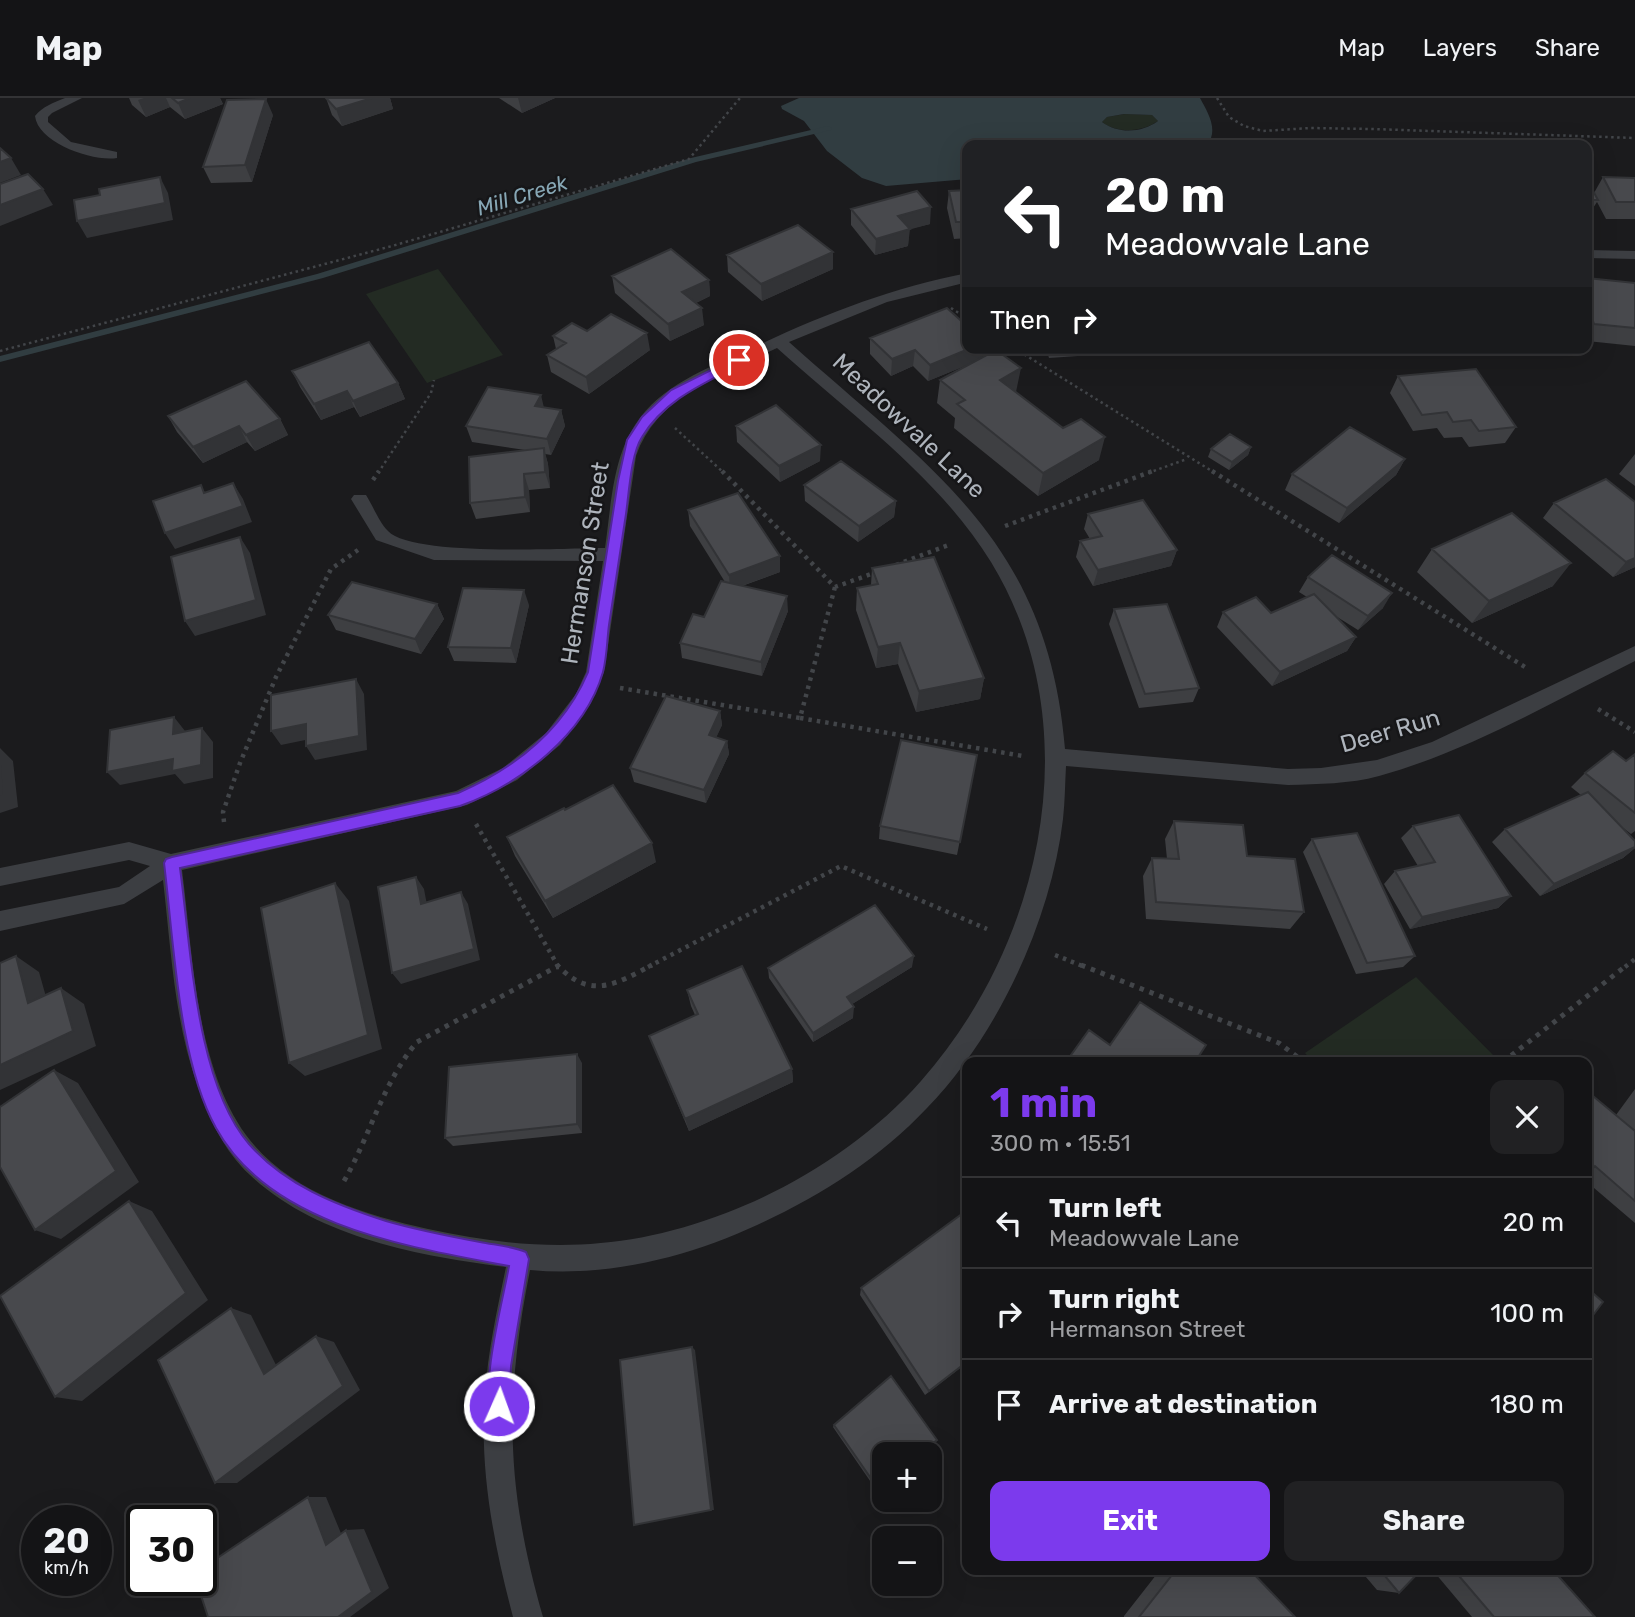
<!DOCTYPE html>
<html lang="en">
<head>
<meta charset="utf-8">
<style>
	body { margin:0; font-family:Rubik,sans-serif; background:#212123; color:#f1f3f6; height:100vh; display:flex; flex-direction:column; font-size:26px; white-space:nowrap }
	* { box-sizing:border-box; margin:0 }
	p { font-size:23px; color:#9d9ea1 }
	.icon { flex:none; width:38px; height:38px; fill:none; stroke:currentColor; stroke-width:2; stroke-linecap:round; stroke-linejoin:round }
	.map { position:relative; flex:1; overflow:hidden }
	.panel { position:absolute; left:962px; top:959px; width:630px; height:518px; display:flex; flex-direction:column; background:#141416; border-radius:14px; box-shadow:0 7px 28px #0002,0 0 0 2px #333335 }
	.panel>* { flex:none }
	.guide { position:absolute; left:962px; top:42px; width:630px; height:214px; border-radius:14px; box-shadow:0 7px 28px #0002,0 0 0 2px #333335; background:#202124; color:#fff; overflow:hidden }
	.controls { position:absolute; left:872px; top:1344px; display:grid; gap:14px }
	.controls a { display:grid; place-items:center; width:70px; height:70px; border-radius:14px; background:#141416; box-shadow:0 7px 28px #0002,0 0 0 2px #333335; font-size:35px }
	.speed { position:absolute; left:21px; top:1407px; display:flex; gap:14px; font-size:35px; font-weight:700; text-align:center }
	.speed>* { display:grid; place-content:center; width:91px; height:91px; border-radius:50%; background:#141416; box-shadow:0 7px 28px #0002,0 0 0 2px #333335; line-height:1 }
	.speed small { font-size:18px; font-weight:400 }
	.speed .limit { border:4px solid #111; border-radius:10px; background:#fff; color:#111 }
	.pin { position:absolute; display:grid; place-items:center; width:60px; height:60px; color:#fff; margin:-30px; border:4px solid #fff; border-radius:50%; box-shadow:0 2px 7px #0007 }
	.me { position:absolute; width:77px; margin:-38px; rotate:2deg; stroke-linejoin:round; filter:drop-shadow(0 0 5px #0008) }
	.turn { display:flex; align-items:center; gap:24px; height:147px; padding:0 28px; font-size:32px }
	.turn .icon { width:91px; height:91px; stroke-width:2.5 }
	.turn b { display:block; font-size:49px; line-height:60px }
	.then { display:flex; align-items:center; height:66px; padding:0 28px; background:#0003; gap:14px; font-size:26px }
	.round { display:grid; place-items:center; flex:none; width:74px; height:74px; border-radius:14px; background:#212123 }
	.summary { display:flex; align-items:center; justify-content:space-between; height:119px; padding:0 28px }
	h1 { font-size:42px; font-weight:700; line-height:52px; color:#7c3aed }
	.primary-button { display:flex; gap:14px; margin-top:auto; padding:14px 28px }
	.primary-button a { flex:1; height:80px; border-radius:14px; background:#7c3aed; color:#fff; font-size:28px; font-weight:700; line-height:80px; text-align:center }
	.primary-button a+a { background:#212123; color:#f1f3f6 }
	ul { padding:0; list-style:none }
	li { display:flex; align-items:center; gap:21px; height:91px; padding:0 28px; border-top:2px solid #333335 }
	li div { flex:1 }
	li b { display:block; font-size:26px }
	li em { font-style:normal }
	header { display:flex; align-items:center; gap:42px; box-sizing:border-box; height:98px; padding:0 35px; background:#141416; border-bottom:2px solid #333335 }
	header strong { font-size:33px }
	nav { display:flex; gap:38px; margin-inline-start:auto; font-size:24px }
	.map>svg:first-child { display:block }
</style>
</head>
<body>
<header>
<strong>Map</strong>
<nav><a>Map</a><a>Layers</a><a>Share</a></nav>
</header>
<div class="map">
<svg width="1635" height="1519" viewBox="0 0 1635 1519">
	<rect width="100%" height="100%" fill="#1b1b1d"/>
	<!-- green -->
	<path fill="#232b23" d="M1125,16L1152,17L1158,23C1142,34 1118,36 1102,24L1107,19Z
		M438,171L503,257L427,285L366,196Z
		M1416,879L1496,960L1490,964H1313L1305,955Z"/>
	<!-- water -->
	<path fill="#313d41" fill-rule="evenodd" d="M799,0H1200C1208,15 1219,32 1207,47H968V81L886,88L862,80L827,53L804,23L782,11L781,8ZM1124,16L1152,17L1158,23C1142,35 1118,36 1102,24L1107,19Z"/>
	<g fill="none" stroke-linecap="round" stroke-linejoin="round">
		<!-- stream -->
		<path fill="#313d41" fill-rule="evenodd" d="M828,28L832,30L831,32L696,64L323,180L0,264V258L317,176L691,60Z"/>
		<!-- path-far2 -->
		<path stroke="#424549" stroke-width="2.5" stroke-dasharray="2.5 3.5" stroke-linecap="butt" d="M1217,0L1229,19L1244,28L1263,33L1311,30L1373,31L1635,40
			M951,210L968,221
			M1014,250L1215,375
			M0,253L392,148L689,61L740,0
			M675,330L724,375
			M378,375L431,295L434,282
			M1148,375L1187,361"/>
		<!-- path-far1 -->
		<path stroke="#424549" stroke-width="4.5" stroke-dasharray="3.5 5" stroke-linecap="butt" d="M722,373L835,489L874,475
			M1212,373L1525,569
			M373,382L379,373
			M1005,428L1153,373
			M896,467L951,446
			M620,590L800,620L835,489
			M1598,611L1635,634
			M800,620L1023,658
			M224,724L223,714L240,665L276,579L331,471L358,452
			M476,726L558,868
			M1055,857L1085,869
			M556,869H559
			M648,869L841,768L987,831
			M1625,869L1635,861"/>
		<!-- path -->
		<path stroke="#424549" stroke-width="5" stroke-dasharray="4.5 6" stroke-linecap="butt" d="M1081,867L1279,945L1304,964
			M1503,964L1627,867
			M344,1083C370,1038 383,984 417,944L558,868C591,902 616,886 652,867"/>
		<!-- minor -->
		<path fill="#3c3e42" fill-rule="evenodd" d="M65,0H82L52,15L48,19V24L71,44L117,54V60C93,64 38,45 35,18C43,8 53,5 65,0Z
			M1587,152L1635,153V161L1587,160Z
			M968,175V184L887,204L789,244C932,372 1048,443 1065,651L1288,671L1321,670L1377,662L1432,644L1635,548V563C1552,604 1469,653 1379,678C1350,686 1318,686 1288,687L1066,668C1065,685 1065,703 1063,721C1051,822 998,937 927,1010C877,1063 814,1102 748,1131C681,1161 604,1179 530,1172C504,1303 506,1390 543,1519H513C494,1447 479,1372 485,1296C488,1253 497,1212 506,1169C419,1158 316,1139 250,1077C224,1053 208,1019 197,986C174,921 171,850 163,782L124,806L0,833V813L119,789L150,768L129,762L0,788V770L129,744L171,756L456,693L503,670L546,635L576,596L586,574L603,463L434,462L376,442L351,401L354,397H366C373,408 379,424 388,433C412,459 566,450 605,450C611,410 612,362 635,327C661,287 706,271 748,252C819,218 890,190 968,175ZM777,250C851,317 938,378 991,464C1091,628 1043,845 921,983C870,1041 797,1088 726,1115C622,1155 534,1154 428,1131C362,1116 288,1094 246,1037C195,966 193,856 182,772L467,707L517,682L560,647L591,605L604,574L636,358C658,296 723,276 777,250Z"/>
	</g>
	<!-- wall -->
	<path fill="#3e3f42" d="M129,0H220L223,6L185,21L170,9L146,19L132,7Z
		M326,0H390L393,11L342,28L332,17Z
		M499,0H555L522,15Z
		M273,17L252,84L211,85L203,69Z
		M1603,79L1635,80V121H1606L1597,104L1587,119V82L1594,95Z
		M968,92V140L954,141L947,110L949,93Z
		M851,111L930,126L909,131L908,148L875,157L851,127Z
		M833,154V171L762,203L728,174L727,157Z
		M612,178L709,182L710,198L696,205L704,227L670,243L615,195Z
		M1587,180L1635,185V248L1587,243Z
		M587,233L650,252L589,296L551,274L547,257L556,251L553,238Z
		M870,240L968,250H983L982,259L1016,294L1099,362L1038,398L954,330L955,320L937,305L940,282L967,267L928,283L913,268L891,278L870,256Z
		M1046,250H1123L1121,255L1049,260Z
		M1139,250H1191L1139,251Z
		M1234,250H1295L1236,255Z
		M292,273L398,285L405,301L360,319L354,309L321,322L300,289Z
		M1398,278L1516,329L1505,345L1469,349L1462,339L1444,340L1437,330L1413,333L1390,295Z
		M544,310L561,312L565,328L551,357L545,356L548,366L550,390L529,392L530,414L476,421L470,405L525,352L472,344L466,328Z
		M168,318L280,321L288,337L255,353L247,344L203,365L177,334Z
		M736,328L820,363L780,384L737,344Z
		M1251,349L1248,357L1229,372L1208,359L1211,351Z
		M1635,356V388L1619,376Z
		M1405,361L1396,377L1339,425L1285,392L1292,376Z
		M804,387L896,403L894,419L858,444L805,403Z
		M1554,405L1635,469L1613,479L1543,420Z
		M688,412L780,458V474L742,488L788,513L762,578L682,560L680,545L704,519L725,484L690,428Z
		M1088,416L1177,452L1171,468L1093,488L1076,459L1080,443L1090,441L1084,431Z
		M1432,451L1553,488L1472,525L1417,474Z
		M872,470L984,580L980,601L916,614L898,566L876,570L856,512L857,490L871,487Z
		M1308,479L1383,510L1358,532L1334,517L1356,539L1347,553L1272,588L1217,529L1223,514L1271,515L1307,499L1299,494Z
		M437,506L444,521L421,556L336,532L328,517Z
		M529,507L516,565L454,563L448,549Z
		M1114,511L1199,590L1193,604L1139,610L1109,526Z
		M720,613L722,627L716,639L727,643L729,656L706,705L634,684L630,670Z
		M1635,656V733L1631,736L1622,729L1635,743V750L1623,760L1540,798L1492,744L1505,731L1581,697L1571,689L1585,675L1626,663Z
		M977,657L957,757L879,741L880,728Z
		M565,712L656,764L553,820L515,758L507,739Z
		M1174,723L1304,814L1290,831L1146,821L1143,778L1152,760L1167,761L1165,741Z
		M1413,728L1511,798L1498,810L1410,831L1384,786L1395,773L1418,768L1401,740Z
		M1312,741L1415,858L1403,869L1356,876L1303,754Z
		M912,869L852,906L853,920L813,944L769,880L768,870Z
		M687,892L792,971L793,984L689,1033L649,938L695,917L691,908Z
		M582,965V1035L453,1048L445,1040Z
		M1635,991V1032L1623,1023L1635,1033V1125L1587,1084V993L1616,1017Z
		M861,1190L968,1264L925,1297L860,1197Z
		M834,1327L879,1392L877,1393L833,1329Z
		M1160,1472H1250L1295,1519H1124V1518Z
		M1360,1472H1421L1399,1495L1377,1492Z
		M1438,1472H1553L1595,1519H1472L1435,1475Z"/>
	<!-- shaded-wall -->
	<path fill="#323336" d="M144,0H166L170,9L146,19L138,2Z
		M190,0H220L223,6L185,21L178,5Z
		M372,0H390L393,11L342,28L336,11Z
		M518,0H555L522,15Z
		M266,1L273,17L252,84L245,67Z
		M11,60L21,77L0,85V64Z
		M160,79L168,95L173,122L87,140L77,123Z
		M43,91L53,107L0,128V107Z
		M931,109L930,126L897,135L898,118Z
		M910,131L908,148L875,157L876,141Z
		M833,154V171L762,203L761,186Z
		M709,182L710,198L684,211L682,194Z
		M702,210L704,227L670,243L668,226Z
		M647,235L650,252L589,296L586,279Z
		M971,250H983L982,261L928,283L930,267Z
		M915,252L913,268L891,278L892,261Z
		M1021,270L1016,294L1000,282Z
		M398,285L405,301L360,319L353,303Z
		M347,293L354,309L321,322L314,306Z
		M541,297L545,314L535,308Z
		M561,312L565,328L551,357L547,341Z
		M280,321L288,337L255,353L246,337Z
		M239,328L247,344L203,365L193,349Z
		M1105,339L1099,362L1038,398L1043,375Z
		M821,347L820,363L780,384L779,368Z
		M1251,349L1248,357L1229,372L1232,364Z
		M544,350L548,366L550,390L545,374Z
		M1405,361L1396,377L1339,425L1347,410Z
		M524,376L529,392L530,414L525,399Z
		M233,385L243,401L252,424L175,451L165,435Z
		M896,403L894,419L858,444L859,428Z
		M240,439L250,455L266,517L195,538L185,523Z
		M1177,452L1171,468L1093,488L1098,472Z
		M780,458V474L730,492L729,477Z
		M1635,460V469L1613,479L1626,464Z
		M1571,465L1553,488L1472,525L1489,503Z
		M524,492L529,507L516,565L511,550Z
		M1392,495L1383,510L1358,532L1368,518Z
		M787,498L788,513L762,578L761,564Z
		M437,506L444,521L421,556L415,541Z
		M1356,539L1347,553L1272,588L1280,574Z
		M900,545L898,566L876,570L878,549Z
		M984,580L980,601L916,614L919,593Z
		M356,581L364,596L367,652L315,662L306,648Z
		M720,613L722,627L711,651L709,637Z
		M174,619L185,633V650L173,636Z
		M306,626L315,640L281,647L271,633Z
		M202,630L213,644V680L184,686L175,676L120,687L107,674Z
		M727,643L729,656L706,705L704,692Z
		M0,650L13,663L18,709L0,715Z
		M652,745L656,764L553,820L545,803Z
		M1635,749V750L1623,760L1540,798L1554,786Z
		M416,779L424,791L429,818L421,806Z
		M335,785L349,803L382,951L305,978L289,965Z
		M461,794L468,806L480,862L401,886L392,875Z
		M1511,798L1498,810L1410,831L1422,819Z
		M16,858L39,874L52,920L28,905Z
		M914,858L912,869L846,910L847,899Z
		M61,890L84,906L96,948L0,992V967Z
		M854,909L853,920L813,944V935Z
		M577,956L582,965V1035L577,1026Z
		M792,971L793,984L689,1033L685,1021Z
		M54,972L78,985L139,1084L61,1141L35,1132Z
		M129,1103L152,1113L208,1202L82,1303L55,1299Z
		M231,1210L251,1217L283,1281L264,1276Z
		M316,1238L334,1244L360,1292L237,1385H215Z
		M692,1249L695,1252L714,1412H711Z
		M308,1399H326L345,1445L326,1447Z
		M364,1431L389,1490L350,1519H338L346,1432Z"/>
	<!-- building -->
	<path fill="#48494d" stroke="#323336" stroke-width="2" d="M172,0H190L178,5Z
		M326,0H372L336,11Z
		M266,1L245,67L203,69L227,2Z
		M0,50L11,60L0,64Z
		M28,76L43,91L0,107V86Z
		M160,79L165,105L77,123L74,102L100,97L99,91Z
		M1603,79L1635,80V104H1616Z
		M1587,82L1598,102H1587Z
		M968,92V124H956L949,93Z
		M917,93L931,109L898,118L910,131L876,141L851,111Z
		M798,127L833,154L761,186L727,157Z
		M671,151L709,182L682,194L702,210L668,226L612,178Z
		M1587,180L1635,185V230L1594,226L1587,205Z
		M947,210L968,229V250H971L930,267L915,252L892,261L870,240Z
		M611,216L647,235L586,279L547,257L566,245L553,238L572,225L587,233Z
		M369,244L398,285L353,303L347,293L314,306L292,273Z
		M996,252L1021,270L1000,282L1063,330L1081,321L1105,339L1043,375L957,306L965,302L940,282Z
		M1476,271L1516,329L1479,333L1471,322L1453,324L1447,314L1422,317L1398,278Z
		M246,283L280,321L246,337L239,328L193,349L168,318Z
		M488,289L541,297L535,308L561,312L547,341L466,328Z
		M776,307L821,347L779,368L736,328Z
		M1350,329L1405,361L1347,410L1292,376Z
		M1230,336L1251,349L1232,364L1211,351Z
		M544,350L545,374L524,376L525,399L470,405L469,359Z
		M841,363L896,403L859,428L804,387Z
		M1606,381L1635,404V460L1626,464L1554,405Z
		M233,385L243,408L165,435L153,403L201,387L204,395Z
		M738,395L780,458L729,477L688,412Z
		M1143,402L1177,452L1098,472L1080,443L1102,438L1088,416Z
		M1512,415L1571,465L1489,503L1432,451Z
		M240,439L256,502L185,523L171,459Z
		M1332,457L1392,495L1368,518L1308,479Z
		M934,459L984,580L919,593L900,545L878,549L857,490L878,486L872,470Z
		M721,483L787,498L761,564L680,545L693,516L704,519Z
		M352,484L437,506L415,541L328,517Z
		M463,490L524,492L511,550L448,549Z
		M1314,496L1356,539L1280,574L1223,514L1256,499L1271,515Z
		M1167,506L1199,590L1145,596L1114,511Z
		M356,581L359,638L306,648V626L271,633V597Z
		M666,598L720,613L709,637L727,643L704,692L630,670Z
		M174,619L173,636L202,630L201,667L172,673L173,661L107,674L110,632Z
		M901,642L977,657L960,744L880,728Z
		M1613,653L1626,663L1635,656V715L1585,675Z
		M0,666L2,696L0,697Z
		M613,687L652,745L545,803L507,739L564,710L565,712Z
		M1588,694L1635,743V749L1554,786L1505,731Z
		M1459,717L1511,798L1422,819L1395,773L1435,764L1413,728Z
		M1174,723L1243,727L1247,758L1295,761L1304,814L1156,804L1152,760L1179,761Z
		M1357,735L1415,858L1367,865L1312,741Z
		M416,779L421,806L461,794L474,851L392,875L378,789Z
		M335,785L368,937L289,965L261,810Z
		M875,807L914,858L847,899L854,909L813,935L768,870Z
		M16,858L28,905L61,890L73,933L0,967V865Z
		M742,868L792,971L685,1021L649,938L698,916L687,892Z
		M1140,904L1206,947L1195,964H1066L1089,932L1110,947Z
		M577,956V1026L445,1040L449,969Z
		M54,972L116,1073L35,1132L0,1069V1009Z
		M1587,993L1635,1033V1103L1595,1068L1587,1076Z
		M129,1103L186,1195L55,1299L0,1198Z
		M966,1113L968,1116V1263L929,1293L861,1190Z
		M1587,1190L1603,1204L1587,1225Z
		M231,1210L264,1276L316,1238L343,1288L215,1385L158,1262Z
		M692,1249L711,1412L634,1427L620,1262Z
		M891,1278L937,1342L920,1356H884V1388L879,1392L834,1327Z
		M308,1399L326,1447L346,1432L372,1494L338,1519H208L196,1482H201V1471Z
		M1176,1472H1250L1295,1519H1139Z
		M1380,1472H1421L1399,1495Z
		M1465,1472H1553L1595,1519H1494L1459,1478Z"/>
	<!-- route -->
	<path fill="#7c3aed" stroke="#51269a" stroke-width="2" d="M739,258L743,259V265C705,285 665,301 642,339C631,356 629,395 626,416C620,453 615,490 609,527C607,542 607,559 603,574C585,637 519,687 460,708L180,770C191,850 196,985 249,1046C285,1087 336,1107 386,1123C417,1132 448,1138 480,1144C495,1147 512,1148 526,1154L529,1161L511,1268L509,1308L507,1315L499,1318L492,1315C480,1287 503,1202 509,1168C409,1149 270,1128 216,1030C178,962 174,844 164,765L166,761L172,759L458,695C515,670 563,633 588,574L618,383L627,342L642,319L671,292Z"/>
	<g text-anchor="middle" dominant-baseline="central" stroke-width="5" stroke-linejoin="round" paint-order="stroke">
		<!-- far-water labels -->
		<g font-size="21" font-style="italic" fill="#87a7b5" stroke="#161618">
			<text transform="translate(522 97) rotate(-17)">Mill Creek</text>
		</g>
		<!-- street labels -->
		<g font-size="24" fill="#aeb4bc" stroke="#161618">
			<text transform="translate(909 328) rotate(43)">Meadowvale Lane</text>
			<text transform="translate(585 465) rotate(-81)">Hermanson Street</text>
			<text transform="translate(1390 633) rotate(-16)">Deer Run</text>
		</g>
	</g>
</svg>
<div class="controls">
<a>+</a>
<a>−</a>
</div>
<div class="speed"><div>20<small>km/h</small></div><div class="limit">30</div></div>
<div class="pin" style="left:739px;top:262px;background:#d93025"><svg class="icon" aria-label="arrive" viewBox="0 0 24 24"><path d="M6 21V4h12l-3 4 3 4H6"/></svg></div>
<svg class="me" style="left:499px;top:1308px" viewBox="-20 -20 40 40"><circle r="17" fill="#7c3aed" stroke="#fff" stroke-width="3"/><path d="M0-11L8 9 0 5-8 9z" fill="#fff"/></svg>
<div class="guide">
<div class="turn"><svg class="icon" aria-label="left" viewBox="0 0 24 24"><path d="M17 20v-9H6M10 6l-5 5 5 5"/></svg><div><b>20 m</b>Meadowvale Lane</div></div>
<div class="then">Then<svg class="icon" aria-label="right" viewBox="0 0 24 24"><path d="M7 20v-9h11M14 6l5 5-5 5"/></svg></div>
</div>
<section class="panel">
<div class="summary"><div><h1>1 min</h1><p>300 m · 15:51</p></div><a class="round"><svg class="icon" aria-label="close" viewBox="0 0 24 24"><path d="M6 6l12 12M18 6L6 18"/></svg></a></div>
<ul>
<li><svg class="icon" aria-label="left" viewBox="0 0 24 24"><path d="M17 20v-9H6M10 6l-5 5 5 5"/></svg><div><b>Turn left</b><p>Meadowvale Lane</p></div><em>20 m</em></li>
<li><svg class="icon" aria-label="right" viewBox="0 0 24 24"><path d="M7 20v-9h11M14 6l5 5-5 5"/></svg><div><b>Turn right</b><p>Hermanson Street</p></div><em>100 m</em></li>
<li><svg class="icon" aria-label="arrive" viewBox="0 0 24 24"><path d="M6 21V4h12l-3 4 3 4H6"/></svg><div><b>Arrive at destination</b></div><em>180 m</em></li>
</ul>
<div class="primary-button"><a>Exit</a><a>Share</a></div>
</section>
</div>
</body>
</html>
